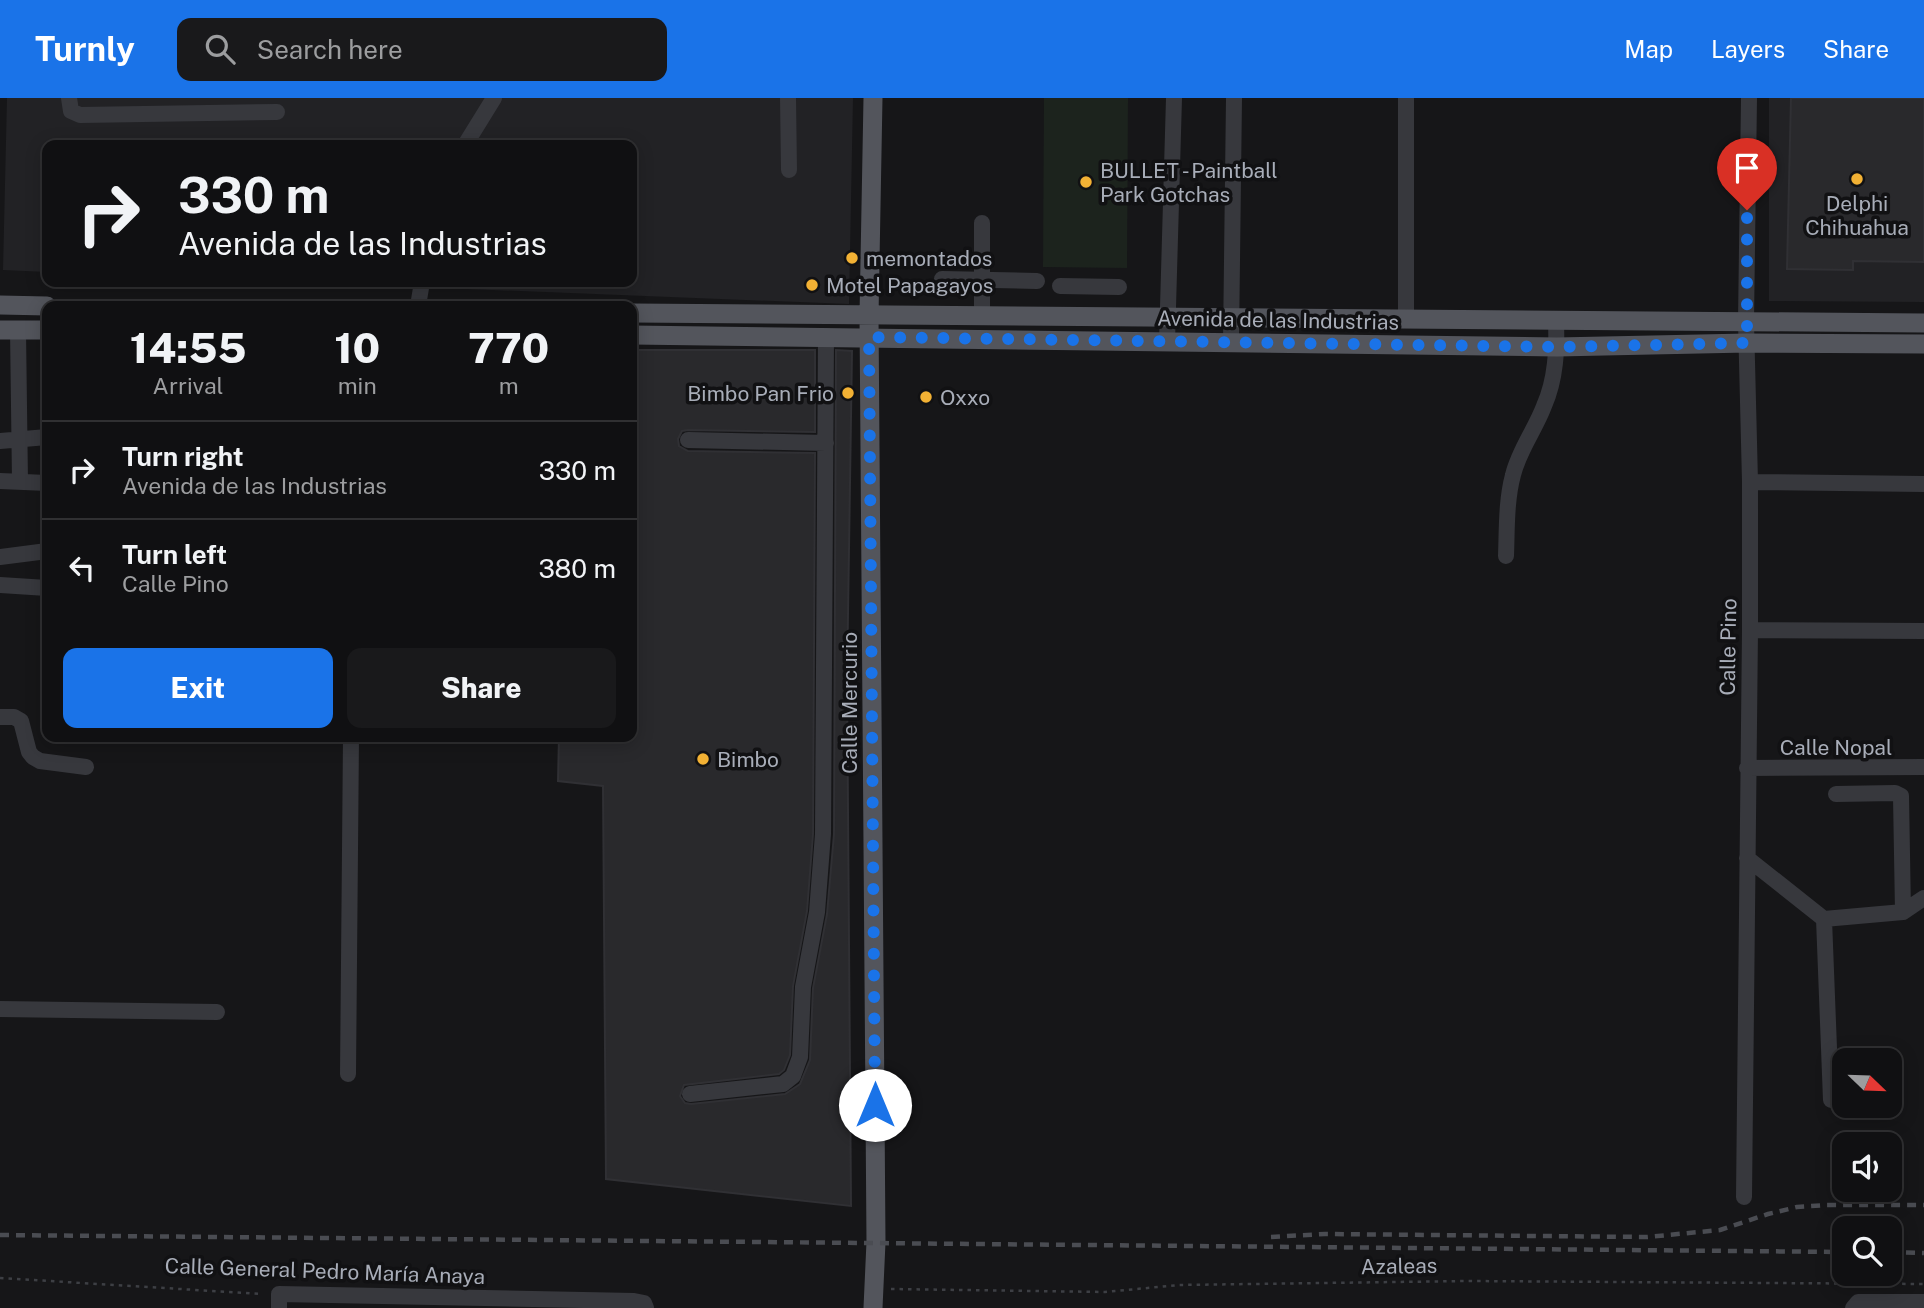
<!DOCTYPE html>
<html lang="en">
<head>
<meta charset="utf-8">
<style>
	body { margin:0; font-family:"Public Sans",sans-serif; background:#19191b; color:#f1f3f6; height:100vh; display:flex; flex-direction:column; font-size:26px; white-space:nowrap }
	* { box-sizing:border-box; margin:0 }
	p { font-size:23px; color:#9c9d9f }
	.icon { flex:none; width:38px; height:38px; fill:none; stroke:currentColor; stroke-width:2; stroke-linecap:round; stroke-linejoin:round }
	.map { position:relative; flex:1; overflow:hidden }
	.sheet { position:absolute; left:42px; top:203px; width:595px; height:441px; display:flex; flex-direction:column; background:#101012; border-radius:14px; box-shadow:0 4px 18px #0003,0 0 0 2px #303032 }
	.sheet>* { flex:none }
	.banner { position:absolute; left:42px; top:42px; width:595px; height:147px; border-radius:14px; box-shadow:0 4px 18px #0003,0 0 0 2px #303032; background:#101012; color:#f1f3f6; overflow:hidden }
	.needle { width:46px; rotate:113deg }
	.controls { position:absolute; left:1832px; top:950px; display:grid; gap:14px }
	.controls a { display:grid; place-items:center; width:70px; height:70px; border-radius:14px; background:#101012; box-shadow:0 4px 18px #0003,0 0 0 2px #303032; font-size:35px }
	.pin { position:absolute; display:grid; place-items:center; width:60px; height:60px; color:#fff; margin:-72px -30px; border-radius:50% 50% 50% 0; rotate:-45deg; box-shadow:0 0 7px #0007 }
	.pin .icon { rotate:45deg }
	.me { position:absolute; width:77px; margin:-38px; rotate:0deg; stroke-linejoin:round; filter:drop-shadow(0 0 5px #0008) }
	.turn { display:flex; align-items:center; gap:24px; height:147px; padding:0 21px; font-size:32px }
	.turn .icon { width:91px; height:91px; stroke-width:2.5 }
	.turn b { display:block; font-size:49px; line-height:60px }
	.eta { display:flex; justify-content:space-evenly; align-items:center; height:119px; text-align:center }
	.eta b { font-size:42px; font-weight:800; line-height:49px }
	.button { display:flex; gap:14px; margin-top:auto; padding:14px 21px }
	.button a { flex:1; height:80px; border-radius:14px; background:#1a73e8; color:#fff; font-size:28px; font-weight:800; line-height:80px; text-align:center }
	.button a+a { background:#19191b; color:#f1f3f6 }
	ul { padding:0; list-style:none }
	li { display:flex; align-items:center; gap:21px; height:98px; padding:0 21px; border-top:2px solid #303032 }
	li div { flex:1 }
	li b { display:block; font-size:26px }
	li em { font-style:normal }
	header { display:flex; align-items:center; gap:42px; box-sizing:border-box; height:98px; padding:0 35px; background:#1a73e8; color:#fff }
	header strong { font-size:33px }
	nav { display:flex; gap:38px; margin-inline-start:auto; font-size:24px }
	.search { width:490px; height:63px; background:#19191b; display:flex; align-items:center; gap:18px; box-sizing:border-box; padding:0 24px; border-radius:14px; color:#9c9d9f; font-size:26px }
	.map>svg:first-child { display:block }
</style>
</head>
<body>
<header>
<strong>Turnly</strong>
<div class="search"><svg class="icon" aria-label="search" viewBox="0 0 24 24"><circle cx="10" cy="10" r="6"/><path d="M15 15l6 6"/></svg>Search here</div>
<nav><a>Map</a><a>Layers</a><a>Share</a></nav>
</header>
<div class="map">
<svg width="1924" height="1210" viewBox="0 0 1924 1210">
	<rect width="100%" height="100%" fill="#161618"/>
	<!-- built -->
	<path fill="#222225" d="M7,0H853L849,206L289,184H632V47H47V174L3,172Z
		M1769,0H1924V204L1769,203Z"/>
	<!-- green -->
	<path fill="#1c231d" d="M1044,0H1128L1127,170L1043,169Z"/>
	<!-- building -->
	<path fill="#29292c" stroke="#303034" stroke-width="2" d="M1791,0H1924V164L1853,163V172L1787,171Z
		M632,252H815V334L688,332L682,333L678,341L679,348L688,353L815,355L813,736L807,813L793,888L790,957L784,972L779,976L684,987L680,998L685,1005L691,1006L785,996L800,986L810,962L813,890L827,816L834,736L836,252L852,253L847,582L851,1108L606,1081L603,688L558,683L559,639H632Z"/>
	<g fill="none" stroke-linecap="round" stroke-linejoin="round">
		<!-- path -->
		<path stroke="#3d3f44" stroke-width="2.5" stroke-dasharray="3.5 5" stroke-linecap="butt" d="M0,1180L262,1196
			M891,1191L1105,1194L1179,1187L1467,1183L1924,1186"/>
		<!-- minor -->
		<path stroke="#37383d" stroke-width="16" d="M69,0L71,13L80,17L277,14
			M788,0L789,72
			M1406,0V221
			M465,47L494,0
			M942,181L1037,183
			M1060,188L1119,189
			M418,208L422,184
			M982,219V125
			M18,232L20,384
			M1167,244L1174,0
			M1231,244L1234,0
			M688,342L826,345
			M0,343L47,339
			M0,383L47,385
			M1750,384L1924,386
			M1506,458C1507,432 1506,403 1513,377C1519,352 1535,332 1544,308C1556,281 1557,251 1556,223
			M0,459L47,453
			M0,487L47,490
			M1750,532L1924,533
			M0,619H14L21,623L29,654L33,659L40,663L86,669
			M1747,670L1924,669
			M1836,696L1895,695L1901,698L1903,814
			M1747,760L1824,821L1831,1002
			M1824,821L1903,814L1924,800
			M0,911L217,914
			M348,976L351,639
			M690,996L783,986L793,978L800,959L803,889L817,814L823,736L826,238
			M1744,1099L1750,532V384L1746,224L1749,0
			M279,1210V1196L634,1203L644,1205L646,1210
			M1853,1210L1858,1204H1924"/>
		<!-- major -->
		<path stroke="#53555c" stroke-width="19" d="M873,0L869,218L876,1144L873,1210
			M0,207L47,208
			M632,215L1924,225
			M0,232H47
			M632,237L1557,249L1747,245L1924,246"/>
		<!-- rail -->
		<path stroke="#4a4c52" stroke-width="4.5" stroke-dasharray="9 7" stroke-linecap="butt" d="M0,1137L1844,1154
			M1271,1139L1325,1136L1647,1139L1720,1132L1768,1116L1797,1109L1826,1107H1924
			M1890,1154L1924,1155"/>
	</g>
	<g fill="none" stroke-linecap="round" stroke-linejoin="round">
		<!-- route -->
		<path stroke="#1a73e8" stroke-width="12" stroke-dasharray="0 21.6" d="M875,1007L869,239L1557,249L1747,245V112"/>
	</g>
	<!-- markers -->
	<g fill="#f2b134" stroke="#111113" stroke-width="2.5">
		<circle cx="1857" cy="81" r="7"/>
		<circle cx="1086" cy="84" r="7"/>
		<circle cx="852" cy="160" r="7"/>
		<circle cx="812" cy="187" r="7"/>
		<circle cx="848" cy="295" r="7"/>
		<circle cx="926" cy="299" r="7"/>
		<circle cx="703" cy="661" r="7"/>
	</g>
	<g text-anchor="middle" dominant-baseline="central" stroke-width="7" stroke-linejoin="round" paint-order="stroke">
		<!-- poi labels -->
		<g font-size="21" fill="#a8adb8" stroke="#111113" text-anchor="start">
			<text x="1100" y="72">BULLET - Paintball<tspan x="1100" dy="24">Park Gotchas</tspan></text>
			<text x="1857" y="105" text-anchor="middle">Delphi<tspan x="1857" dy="24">Chihuahua</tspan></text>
			<text x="866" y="160">memontados</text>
			<text x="826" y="187">Motel Papagayos</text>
			<text x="834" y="295" text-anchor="end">Bimbo Pan Frio</text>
			<text x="940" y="299">Oxxo</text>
			<text x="717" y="661">Bimbo</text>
		</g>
		<!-- street labels -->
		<g font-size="21" fill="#a8adb8" stroke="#111113">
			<text transform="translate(1278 222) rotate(1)">Avenida de las Industrias</text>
			<text transform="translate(1728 549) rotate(-89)">Calle Pino</text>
			<text transform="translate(849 605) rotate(-90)">Calle Mercurio</text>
			<text x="1836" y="649">Calle Nopal</text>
			<text transform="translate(1399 1168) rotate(-1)">Azaleas</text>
			<text transform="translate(325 1173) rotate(2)">Calle General Pedro María Anaya</text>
		</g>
	</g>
</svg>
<div class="controls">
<a><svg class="needle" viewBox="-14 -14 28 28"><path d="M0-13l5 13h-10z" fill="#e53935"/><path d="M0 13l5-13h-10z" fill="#9c9d9f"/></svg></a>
<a><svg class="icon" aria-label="sound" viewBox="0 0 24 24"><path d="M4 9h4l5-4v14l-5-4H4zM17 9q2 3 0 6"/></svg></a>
<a><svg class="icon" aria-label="search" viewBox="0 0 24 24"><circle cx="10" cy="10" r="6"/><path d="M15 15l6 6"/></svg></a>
</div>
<div class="pin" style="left:1747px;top:112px;background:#d93025"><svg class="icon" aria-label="arrive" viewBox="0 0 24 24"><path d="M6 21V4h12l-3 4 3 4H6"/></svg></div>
<svg class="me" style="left:875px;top:1007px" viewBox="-20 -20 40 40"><circle r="19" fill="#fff"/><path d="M0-13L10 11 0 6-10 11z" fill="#1a73e8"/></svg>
<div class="banner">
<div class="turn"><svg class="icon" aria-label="right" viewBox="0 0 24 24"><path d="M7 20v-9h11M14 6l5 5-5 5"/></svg><div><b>330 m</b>Avenida de las Industrias</div></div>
</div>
<section class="sheet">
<div class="eta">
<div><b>14:55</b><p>Arrival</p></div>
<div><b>10</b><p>min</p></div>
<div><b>770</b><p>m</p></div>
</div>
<ul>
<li><svg class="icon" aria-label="right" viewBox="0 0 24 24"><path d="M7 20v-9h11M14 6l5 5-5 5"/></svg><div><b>Turn right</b><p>Avenida de las Industrias</p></div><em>330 m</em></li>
<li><svg class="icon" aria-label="left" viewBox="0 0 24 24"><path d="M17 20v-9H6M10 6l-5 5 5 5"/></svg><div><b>Turn left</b><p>Calle Pino</p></div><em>380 m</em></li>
</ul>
<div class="button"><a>Exit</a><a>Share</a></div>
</section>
</div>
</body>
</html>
